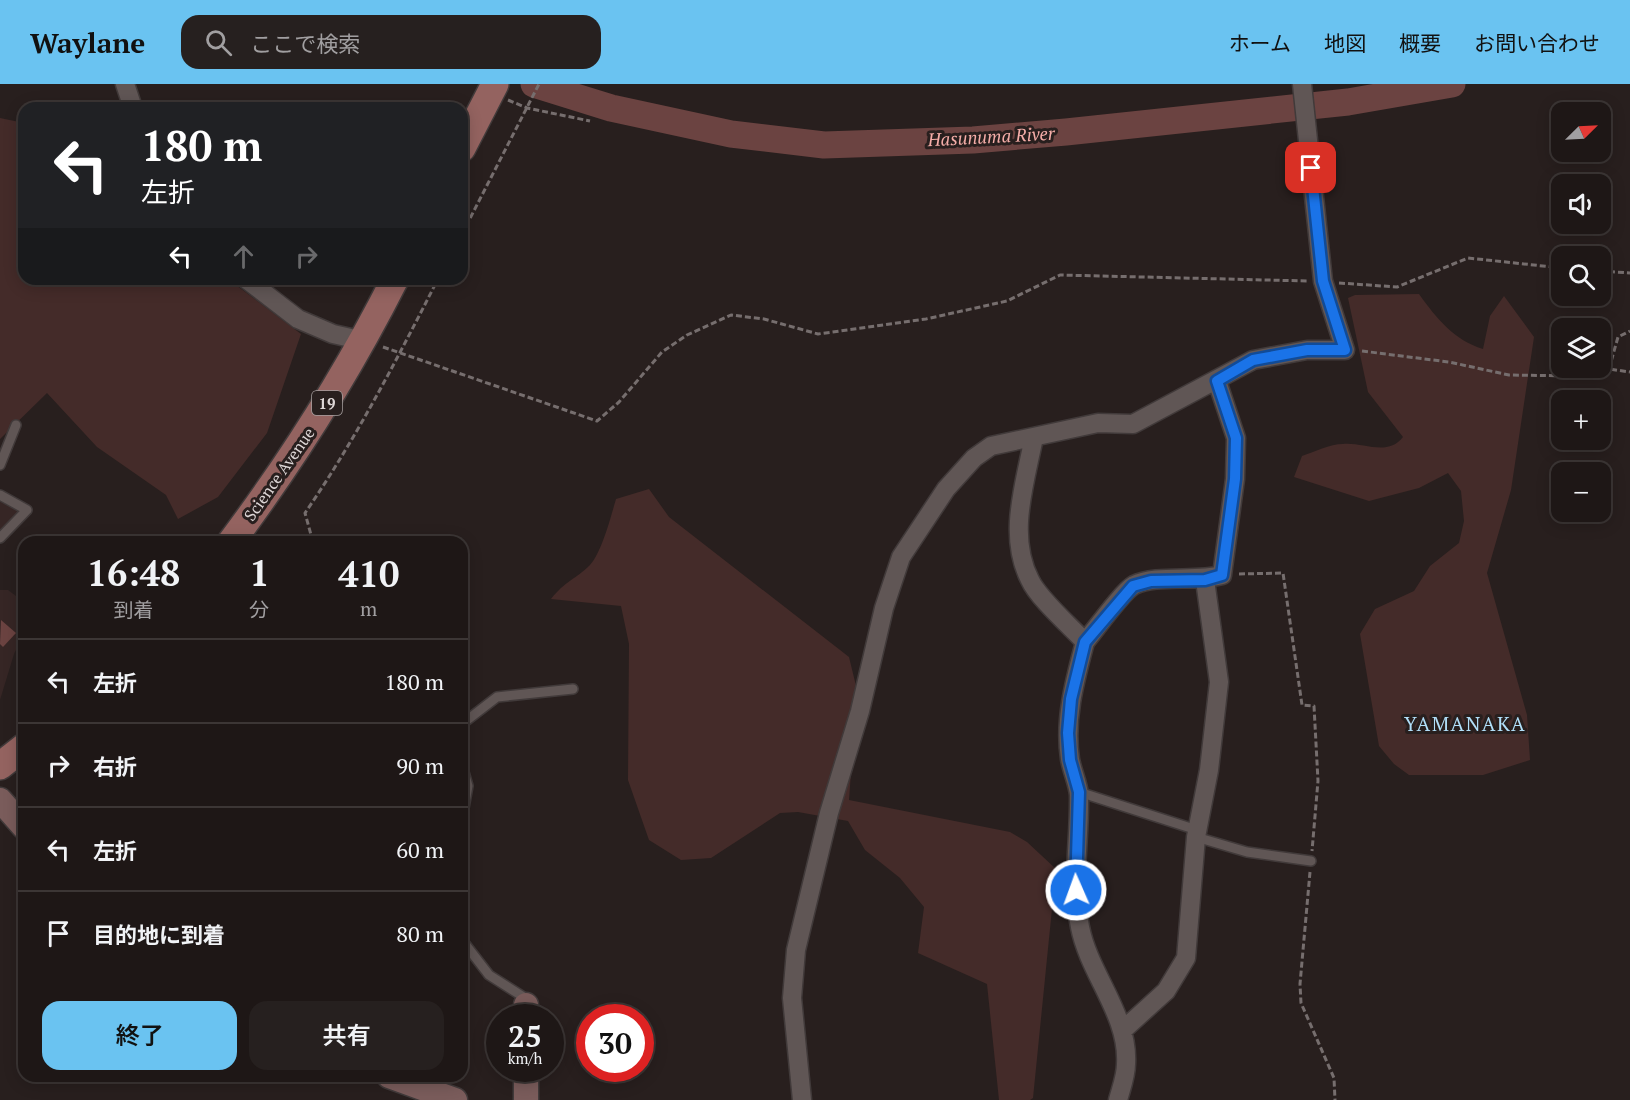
<!DOCTYPE html>
<html lang="ja">
<head>
<meta charset="utf-8">
<style>
	body { margin:0; font-family:"PT Serif","Noto Sans JP",serif; background:#26201f; color:#f1f3f6; height:100vh; display:flex; flex-direction:column; font-size:22px; white-space:nowrap }
	* { box-sizing:border-box; margin:0 }
	p { font-size:20px; color:#a19fa1 }
	.icon { flex:none; width:33px; height:33px; fill:none; stroke:currentColor; stroke-width:2; stroke-linecap:round; stroke-linejoin:round }
	.map { position:relative; flex:1; overflow:hidden }
	.sheet { position:absolute; left:18px; top:452px; width:450px; height:546px; display:flex; flex-direction:column; background:#1e1716; border-radius:18px; box-shadow:0 3px 15px #0003,0 0 0 2px #3c3635 }
	.sheet>* { flex:none }
	.top-card { position:absolute; left:18px; top:18px; width:450px; height:183px; border-radius:18px; box-shadow:0 3px 15px #0003,0 0 0 2px #3c3635; background:#202124; color:#fff; overflow:hidden }
	.needle { width:39px; rotate:66deg }
	.fabs { position:absolute; left:1551px; top:18px; display:grid; gap:12px }
	.fabs a { display:grid; place-items:center; width:60px; height:60px; border-radius:12px; background:#1e1716; box-shadow:0 3px 15px #0003,0 0 0 2px #3c3635; font-size:30px }
	.speed { position:absolute; left:486px; top:920px; display:flex; gap:12px; font-size:30px; font-weight:700; text-align:center }
	.speed>* { display:grid; place-content:center; width:78px; height:78px; border-radius:50%; background:#1e1716; box-shadow:0 3px 15px #0003,0 0 0 2px #3c3635; line-height:1 }
	.speed small { font-size:15px; font-weight:400 }
	.speed .limit { border:9px solid #d22; background:#fff; color:#111 }
	.pin { position:absolute; display:grid; place-items:center; width:51px; height:51px; color:#fff; margin:-26px; border-radius:12px; box-shadow:0 3px 9px #0006 }
	.me { position:absolute; width:66px; margin:-33px; rotate:358deg; stroke-linejoin:round; filter:drop-shadow(0 0 4px #0008) }
	.turn { display:flex; align-items:center; gap:21px; height:126px; padding:0 24px; font-size:27px }
	.turn .icon { width:78px; height:78px; stroke-width:2.5 }
	.turn b { display:block; font-size:42px; line-height:51px }
	.lanes { display:flex; align-items:center; height:57px; padding:0 24px; background:#0003; justify-content:center; gap:30px; direction:ltr }
	.lanes .off { opacity:.35 }
	.eta { display:flex; justify-content:space-evenly; align-items:center; height:102px; text-align:center }
	.eta b { font-size:36px; font-weight:600; line-height:42px }
	.button { display:flex; gap:12px; margin-top:auto; padding:12px 24px }
	.button a { flex:1; height:69px; border-radius:18px; background:#6ac3f1; color:#111; font-size:24px; font-weight:600; line-height:69px; text-align:center }
	.button a+a { background:#26201f; color:#f1f3f6 }
	ul { padding:0; list-style:none }
	li { display:flex; align-items:center; gap:18px; height:84px; padding:0 24px; border-top:2px solid #3c3635 }
	li div { flex:1 }
	li b { display:block; font-size:22px }
	li em { font-style:normal }
	header { display:flex; align-items:center; gap:36px; box-sizing:border-box; height:84px; padding:0 30px; background:#6ac3f1; color:#111 }
	header strong { font-size:28px }
	nav { display:flex; gap:33px; margin-inline-start:auto; font-size:21px }
	.search { width:420px; height:54px; background:#26201f; display:flex; align-items:center; gap:15px; box-sizing:border-box; padding:0 21px; border-radius:18px; color:#a19fa1; font-size:22px }
	.map>svg:first-child { display:block }
</style>
</head>
<body>
<header>
<strong>Waylane</strong>
<div class="search"><svg class="icon" aria-label="search" viewBox="0 0 24 24"><circle cx="10" cy="10" r="6"/><path d="M15 15l6 6"/></svg>ここで検索</div>
<nav><a>ホーム</a><a>地図</a><a>概要</a><a>お問い合わせ</a></nav>
</header>
<div class="map">
<svg width="1630" height="1016" viewBox="0 0 1630 1016">
	<rect width="100%" height="100%" fill="#281f1e"/>
	<!-- built -->
	<path fill="#362625" d="M0,416L17,425V432L0,450Z
		M0,506H8L24,518V549L14,570L0,616Z"/>
	<!-- green -->
	<path fill="#442b29" d="M0,34L24,39V195H228L301,250L267,349L218,413L178,435L166,411L97,363L47,309L0,355Z
		M1419,210C1437,235 1454,256 1483,265L1490,232L1504,212L1534,253L1511,406L1487,489L1527,631L1530,676L1483,691H1409L1394,680L1379,662L1360,550L1375,525L1414,507L1430,482L1459,459L1464,437L1461,407L1448,389L1419,404L1369,417L1294,393L1302,372C1314,368 1330,360 1343,360C1363,358 1388,373 1403,353L1368,308L1348,214L1355,211Z
		M649,405L669,433L849,573L857,606L849,716L1010,748L1027,758L1056,785L1033,1014L1030,1016H999L987,900L918,869L924,823L900,794L865,766L848,737L798,728L780,729L711,774L681,776L649,756L628,696L629,560L621,522L551,515C565,497 576,495 590,481C602,468 611,432 616,415Z"/>
	<!-- water -->
	<path fill="#6b4341" d="M1,536L16,549L3,563L0,560Z"/>
	<g fill="none" stroke-linecap="round" stroke-linejoin="round">
		<!-- river -->
		<path stroke="#6b4341" stroke-width="27" d="M534,0L611,24L731,50L824,61L973,56L1066,48L1348,18L1452,0"/>
		<!-- lane casing -->
		<g stroke="#413a3a" stroke-width="12">
			<path id="lane" d="M0,381L16,341
				M0,411L27,426L0,454
				M462,640L497,613L573,605
				M462,681L468,702L462,735
				M1079,708L1197,746
				M1196,753L1247,768L1311,777
				M462,856L489,891L522,912L526,921"/>
		</g>
		<!-- street casing -->
		<g stroke="#413a3a" stroke-width="21">
			<path id="street" d="M125,0L133,24
				M246,195L298,235L333,250L364,257
				M1034,353C1025,399 1007,452 1030,496C1038,514 1070,542 1085,558C1075,596 1064,635 1070,675C1072,687 1078,699 1079,711C1080,755 1071,799 1080,843C1089,890 1129,931 1126,980C1126,992 1121,1005 1118,1016
				M1085,558C1095,546 1123,507 1134,501C1156,490 1196,498 1222,491L1235,395L1236,354L1217,297
				M1123,946L1166,907L1186,874L1196,753L1209,686L1219,598L1205,496
				M802,1016L792,914L796,866L829,729L860,627L884,524L901,473L946,405L974,374L991,362L1098,339L1133,340L1253,276L1307,266H1345L1323,197L1302,0"/>
		</g>
		<!-- secondary casing -->
		<g stroke="#413a3a" stroke-width="27">
			<path id="secondary" d="M0,716L24,743
				M526,921V933
				M389,992L455,1016
				M526,1016V984"/>
		</g>
		<!-- primary casing -->
		<g stroke="#413a3a" stroke-width="30">
			<path id="primary" d="M462,64L495,0
				M231,458C294,374 348,288 395,195
				M0,682L24,663"/>
		</g>
		<!-- path -->
		<path stroke="#766e6e" stroke-width="3" stroke-dasharray="6 3" stroke-linecap="butt" d="M508,16L527,24L590,37
			M462,150L539,0
			M1600,187L1630,189
			M1339,199L1397,203L1468,174L1562,184
			M383,263L597,337L619,318L662,268L687,251L731,231L764,235L818,250L926,235L1007,217L1060,191L1308,197
			M1362,267L1449,278L1509,291L1580,292L1609,285L1630,288
			M1609,285L1618,253L1630,247
			M313,458L305,429C356,355 397,275 438,195
			M1239,490L1283,489L1302,621L1314,622L1318,697L1312,767
			M1310,788L1300,900L1301,919L1334,994L1335,1016"/>
		<!-- lane -->
		<use href="#lane" stroke="#605655" stroke-width="9"/>
		<!-- street -->
		<use href="#street" stroke="#605655" stroke-width="18"/>
		<!-- secondary -->
		<use href="#secondary" stroke="#7a5c5b" stroke-width="24"/>
		<!-- primary -->
		<use href="#primary" stroke="#946360" stroke-width="27"/>
	</g>
	<g fill="none" stroke-linecap="round" stroke-linejoin="round">
		<!-- route casing -->
		<g stroke="#114b97" stroke-width="15">
			<path id="route" d="M1076,806L1079,708L1070,676L1068,649L1071,615L1085,558L1133,502L1151,497L1205,496L1222,491L1235,395L1236,354L1217,297L1253,276L1307,266H1345L1323,197L1311,84"/>
		</g>
		<!-- route -->
		<use href="#route" stroke="#1a73e8" stroke-width="10"/>
	</g>
	<g text-anchor="middle" dominant-baseline="central" stroke-width="6" stroke-linejoin="round" paint-order="stroke">
		<!-- shield labels -->
		<rect fill="#281f1e" stroke="#a7a0a0" stroke-width="1.5" x="312" y="307" width="30" height="24" rx="4.5"/>
		<g font-size="15" font-weight="bold" fill="#ded7d7">
			<text x="327" y="319">19</text>
		</g>
		<!-- street labels -->
		<g font-size="16" fill="#ded7d7" stroke="#281f1e">
			<text transform="translate(279 390) rotate(-55)">Science Avenue</text>
		</g>
		<!-- water labels -->
		<g font-size="18" font-style="italic" fill="#f5ada8" stroke="#281f1e">
			<text transform="translate(991 52) rotate(-3)">Hasunuma River</text>
		</g>
		<!-- quarter labels -->
		<g font-size="20" letter-spacing="1.5" fill="#b2e0fa" stroke="#281f1e">
			<text x="1465" y="639">YAMANAKA</text>
		</g>
	</g>
</svg>
<div class="fabs">
<a><svg class="needle" viewBox="-14 -14 28 28"><path d="M0-13l5 13h-10z" fill="#e53935"/><path d="M0 13l5-13h-10z" fill="#a19fa1"/></svg></a>
<a><svg class="icon" aria-label="sound" viewBox="0 0 24 24"><path d="M4 9h4l5-4v14l-5-4H4zM17 9q2 3 0 6"/></svg></a>
<a><svg class="icon" aria-label="search" viewBox="0 0 24 24"><circle cx="10" cy="10" r="6"/><path d="M15 15l6 6"/></svg></a>
<a><svg class="icon" aria-label="layers" viewBox="0 0 24 24"><path d="M12 4l9 5-9 5-9-5zM3 14l9 5 9-5"/></svg></a>
<a>+</a>
<a>−</a>
</div>
<div class="speed"><div>25<small>km/h</small></div><div class="limit">30</div></div>
<div class="pin" style="left:1311px;top:84px;background:#d93025"><svg class="icon" aria-label="arrive" viewBox="0 0 24 24"><path d="M6 21V4h12l-3 4 3 4H6"/></svg></div>
<svg class="me" style="left:1076px;top:806px" viewBox="-20 -20 40 40"><circle r="17" fill="#1a73e8" stroke="#fff" stroke-width="3"/><path d="M0-11L8 9 0 5-8 9z" fill="#fff"/></svg>
<div class="top-card">
<div class="turn"><svg class="icon" aria-label="left" viewBox="0 0 24 24"><path d="M17 20v-9H6M10 6l-5 5 5 5"/></svg><div><b>180 m</b>左折</div></div>
<div class="lanes"><svg class="icon" aria-label="left" viewBox="0 0 24 24"><path d="M17 20v-9H6M10 6l-5 5 5 5"/></svg><svg class="icon off" aria-label="ahead" viewBox="0 0 24 24"><path d="M12 20V5M6 11l6-6 6 6"/></svg><svg class="icon off" aria-label="right" viewBox="0 0 24 24"><path d="M7 20v-9h11M14 6l5 5-5 5"/></svg></div>
</div>
<section class="sheet">
<div class="eta">
<div><b>16:48</b><p>到着</p></div>
<div><b>1</b><p>分</p></div>
<div><b>410</b><p>m</p></div>
</div>
<ul>
<li><svg class="icon" aria-label="left" viewBox="0 0 24 24"><path d="M17 20v-9H6M10 6l-5 5 5 5"/></svg><div><b>左折</b></div><em>180 m</em></li>
<li><svg class="icon" aria-label="right" viewBox="0 0 24 24"><path d="M7 20v-9h11M14 6l5 5-5 5"/></svg><div><b>右折</b></div><em>90 m</em></li>
<li><svg class="icon" aria-label="left" viewBox="0 0 24 24"><path d="M17 20v-9H6M10 6l-5 5 5 5"/></svg><div><b>左折</b></div><em>60 m</em></li>
<li><svg class="icon" aria-label="arrive" viewBox="0 0 24 24"><path d="M6 21V4h12l-3 4 3 4H6"/></svg><div><b>目的地に到着</b></div><em>80 m</em></li>
</ul>
<div class="button"><a>終了</a><a>共有</a></div>
</section>
</div>
</body>
</html>
